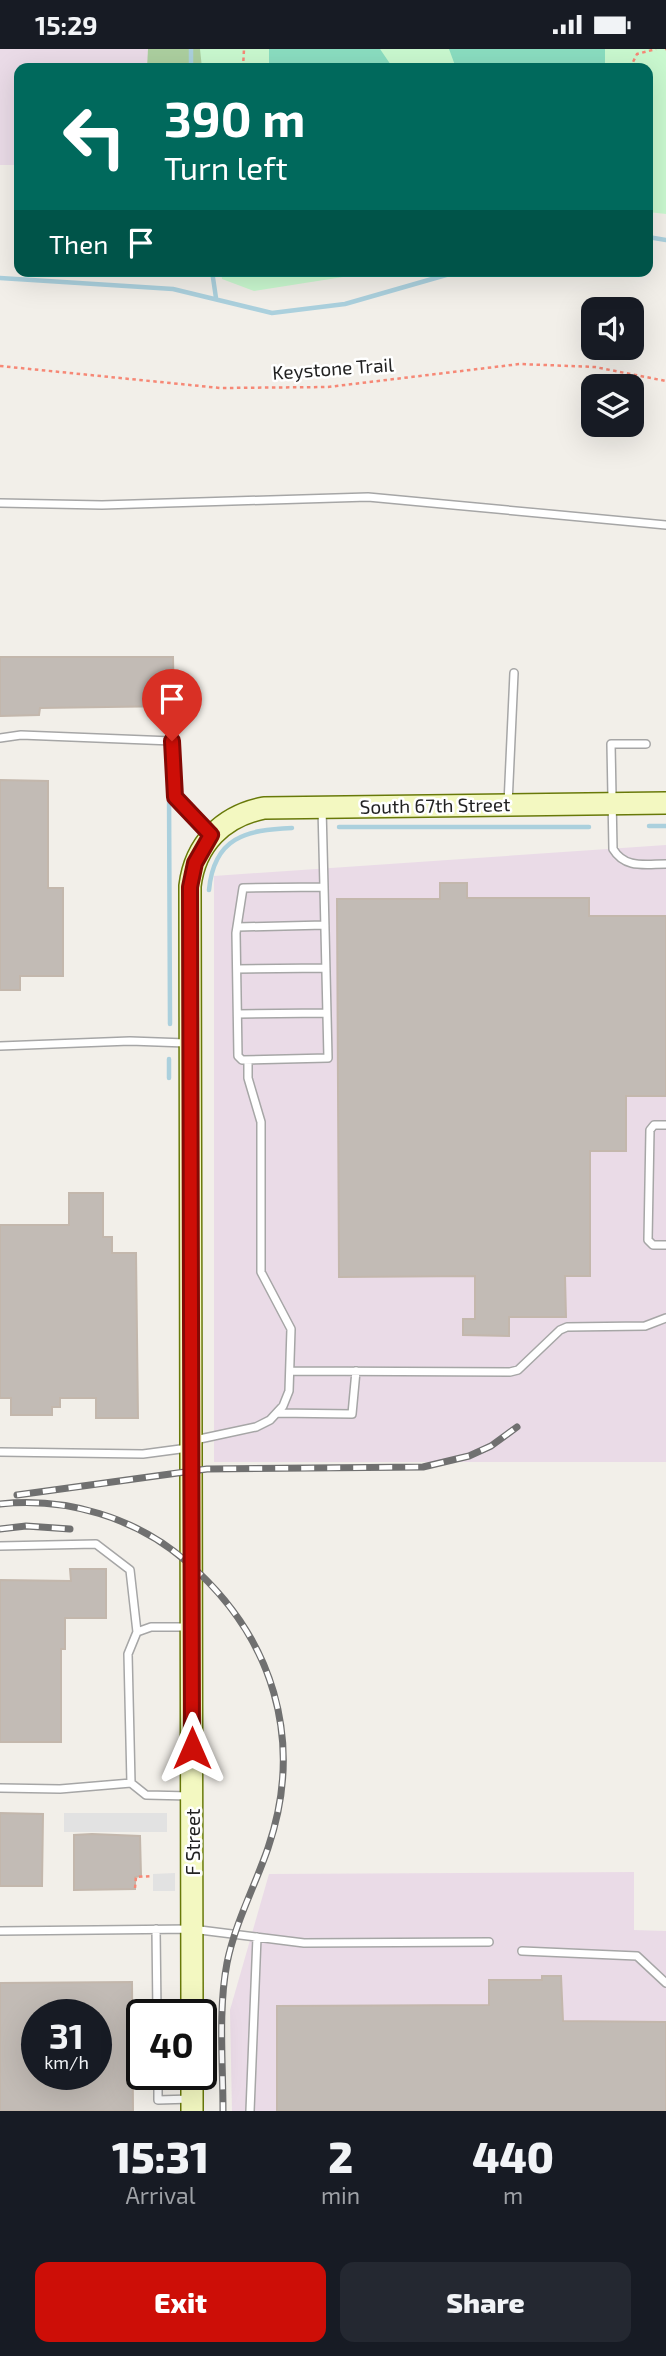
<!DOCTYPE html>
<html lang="en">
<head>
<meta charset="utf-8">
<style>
	body { margin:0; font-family:"Exo 2",sans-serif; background:#242831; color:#f1f3f6; height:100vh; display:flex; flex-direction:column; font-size:26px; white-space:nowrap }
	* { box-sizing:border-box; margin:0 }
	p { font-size:23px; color:#9ea1a6 }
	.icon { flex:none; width:38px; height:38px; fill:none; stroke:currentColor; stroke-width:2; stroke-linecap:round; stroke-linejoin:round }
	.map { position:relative; height:2062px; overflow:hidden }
	.drawer { display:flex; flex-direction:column; background:#171b24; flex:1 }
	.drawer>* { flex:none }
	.guide { position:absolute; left:14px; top:14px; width:639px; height:214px; border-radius:14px; box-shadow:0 7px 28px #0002; background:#00695c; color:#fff; overflow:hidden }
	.fabs { position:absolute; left:581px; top:248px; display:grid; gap:14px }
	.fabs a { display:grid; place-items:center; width:63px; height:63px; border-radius:14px; background:#171b24; box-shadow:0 7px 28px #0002; font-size:35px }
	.speed { position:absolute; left:21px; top:1950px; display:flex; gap:14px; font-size:35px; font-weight:700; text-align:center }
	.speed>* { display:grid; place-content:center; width:91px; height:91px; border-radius:50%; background:#171b24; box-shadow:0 7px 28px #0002; line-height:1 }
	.speed small { font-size:18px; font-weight:400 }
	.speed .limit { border:4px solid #111; border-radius:10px; background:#fff; color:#111 }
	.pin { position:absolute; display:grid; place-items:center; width:60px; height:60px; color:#fff; margin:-72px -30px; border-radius:50% 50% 50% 0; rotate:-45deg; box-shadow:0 0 7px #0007 }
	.pin .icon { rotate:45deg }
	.me { position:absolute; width:77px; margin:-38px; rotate:0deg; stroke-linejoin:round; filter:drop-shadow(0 0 5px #0008) }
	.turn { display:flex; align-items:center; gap:24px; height:147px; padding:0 35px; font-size:32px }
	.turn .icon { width:91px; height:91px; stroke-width:2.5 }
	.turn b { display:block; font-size:49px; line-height:60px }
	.then { display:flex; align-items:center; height:66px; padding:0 35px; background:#0003; gap:14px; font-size:26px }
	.eta { display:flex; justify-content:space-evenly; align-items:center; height:119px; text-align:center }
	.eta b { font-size:42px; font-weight:800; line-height:49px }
	.button { display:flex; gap:14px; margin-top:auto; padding:14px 35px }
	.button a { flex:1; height:80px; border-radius:14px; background:#cd0e07; color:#fff; font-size:28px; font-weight:800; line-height:80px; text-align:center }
	.button a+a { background:#242831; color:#f1f3f6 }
	.status { display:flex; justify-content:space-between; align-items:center; height:49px; padding:0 35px; background:#171b24; direction:ltr }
	.status svg { height:19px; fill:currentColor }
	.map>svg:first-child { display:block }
</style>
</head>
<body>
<div class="status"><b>15:29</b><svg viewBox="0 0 49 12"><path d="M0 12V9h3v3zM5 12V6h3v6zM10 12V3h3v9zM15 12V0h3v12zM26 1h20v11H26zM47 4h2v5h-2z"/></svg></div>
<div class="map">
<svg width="666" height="2062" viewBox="0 0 666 2062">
	<rect width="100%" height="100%" fill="#f2efe9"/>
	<!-- industrial -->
	<path fill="#eadbe7" d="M0,0H149L148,19H19V116H0Z
		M666,796V1413H214V827Z
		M634,1823V1881L666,1882V2062H232L230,1961L269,1825Z"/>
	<!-- forest -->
	<path fill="#accf9f" d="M148,0H229L230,19H147Z"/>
	<!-- park -->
	<path fill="#c9f8cf" d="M200,0H666V165L648,163V19H202Z
		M221,222H381L254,242L222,230Z"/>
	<!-- pitch -->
	<path fill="#8addc0" d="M269,0H380L393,19H269Z
		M449,0H605V19H456Z"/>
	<!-- parking -->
	<path fill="#e2e2e2" d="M64,1764H167V1783H64Z
		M175,1824V1842H153V1825Z"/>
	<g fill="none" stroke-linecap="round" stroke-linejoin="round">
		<!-- stream -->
		<path stroke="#abd0dd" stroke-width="4.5" d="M191,0V19
			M648,188L666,191
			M212,222L216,249
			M0,229L173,240L272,264L345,255L460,222
			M169,739L170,975
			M649,777H666
			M339,778H589
			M209,841C214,788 246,781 292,779
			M169,1010V1029"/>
	</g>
	<!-- building -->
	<path fill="#c2bbb5" stroke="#c3b7ac" stroke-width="2" fill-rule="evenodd" d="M0,608H173L174,657L40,659L39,666L0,667Z
		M0,731L48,732V839H63V927H20V941H0Z
		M440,834H467V849H589V867H666V1047H626V1102H590V1227H565L566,1268H509V1287L463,1286V1270H475V1227L339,1228L337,850H440Z
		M69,1144H103V1188H112V1204H136L138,1369H96V1349H60V1358H52V1366H11V1349H0V1176H69Z
		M70,1520H106V1569H65V1600H61V1693H0V1531L71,1532Z
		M0,1764L43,1765L42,1837H0Z
		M92,1785L140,1787L141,1827L135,1828V1840L74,1841V1786Z
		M542,1927H561L563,1972L666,1973V2062H277V1957L489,1956V1931H542Z
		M132,1933L133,2062H0V1934ZM37,1965H96V2025H37Z"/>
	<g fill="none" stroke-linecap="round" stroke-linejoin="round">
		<!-- lane casing -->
		<g stroke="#a6a6a6" stroke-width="10">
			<path id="lane" d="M0,454L102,456L368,448L666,476
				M0,689L21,686L172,692L175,748L210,785
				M646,695H611L613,800C625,820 645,815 666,815
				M508,755L514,624
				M322,759L324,838L243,839L236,884L238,1007L242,1011L328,1009L324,838
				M238,878L325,876
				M237,920L326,919
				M238,965L327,964
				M0,997L130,992L186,994
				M666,1076H654L650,1081L648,1191L653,1196H666
				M290,1322L510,1323L518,1321L560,1281L567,1278L645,1277L666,1269
				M277,1364L352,1365L356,1322
				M195,1391L256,1378L270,1371L283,1357L289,1342L291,1280L261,1223V1073L248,1029V1011
				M0,1403L143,1405L188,1399
				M0,1497L96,1495L130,1521L137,1583
				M188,1578H151L137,1583L128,1605L131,1734L146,1746L190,1747
				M0,1739L60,1740L131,1734
				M156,1880L157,1965
				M0,1882L192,1880L304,1894L489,1893
				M522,1902L637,1907L666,1934
				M158,2025V2051L191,2050
				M250,2062L257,1888"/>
		</g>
		<!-- secondary casing -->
		<g stroke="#687909" stroke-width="24">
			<path id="secondary" d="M192,1965L190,837C195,795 223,767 264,759L666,754
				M192,2062V2025"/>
		</g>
		<!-- path -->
		<path stroke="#f68876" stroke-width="2.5" stroke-dasharray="3.5 3.5" stroke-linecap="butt" d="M665,0H666
			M243,19L244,0
			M630,19L637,5L656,0
			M0,317L220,339L328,338L520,315L595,318L666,332
			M135,1839L136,1828L152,1827"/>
		<!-- lane -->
		<use href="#lane" stroke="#fff" stroke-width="7"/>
		<!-- secondary -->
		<use href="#secondary" stroke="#f3f8c1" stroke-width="21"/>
		<!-- rail casing -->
		<g stroke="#707070" stroke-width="7">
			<path id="rail" d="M17,1446L207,1420L423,1418L469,1407L491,1397L517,1378
				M0,1455C66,1448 136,1468 187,1513C273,1587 305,1691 268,1799C255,1837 235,1874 227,1914C218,1961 223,2014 223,2062
				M0,1480L26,1477L70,1480"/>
		</g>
		<!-- rail -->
		<use href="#rail" stroke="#fff" stroke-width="4.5" stroke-dasharray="13" stroke-linecap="butt"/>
	</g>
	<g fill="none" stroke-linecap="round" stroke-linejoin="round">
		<!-- route casing -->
		<g stroke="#850905" stroke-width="18">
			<path id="route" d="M172,692L175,748L211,786L195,814L190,838L192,1699"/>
		</g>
		<!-- route -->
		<use href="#route" stroke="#cd0e07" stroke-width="12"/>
	</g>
	<g text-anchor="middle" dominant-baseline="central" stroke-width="5" stroke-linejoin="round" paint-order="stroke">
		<!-- street labels -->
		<g font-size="19" fill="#222" stroke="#fff">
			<text transform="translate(333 319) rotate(-4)">Keystone Trail</text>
			<text transform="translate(435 756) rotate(-1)">South 67th Street</text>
			<text transform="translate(192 1793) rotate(-90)">F Street</text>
		</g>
	</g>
</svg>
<div class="fabs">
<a><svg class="icon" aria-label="sound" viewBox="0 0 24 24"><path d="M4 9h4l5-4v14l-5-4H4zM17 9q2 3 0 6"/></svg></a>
<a><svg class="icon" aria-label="layers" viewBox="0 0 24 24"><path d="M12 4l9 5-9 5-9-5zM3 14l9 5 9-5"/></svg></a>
</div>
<div class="speed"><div>31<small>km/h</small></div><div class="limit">40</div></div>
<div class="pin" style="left:172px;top:692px;background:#d93025"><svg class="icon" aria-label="arrive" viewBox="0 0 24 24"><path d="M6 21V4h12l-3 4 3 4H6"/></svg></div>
<svg class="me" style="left:192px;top:1699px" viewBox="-20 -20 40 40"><path d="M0-17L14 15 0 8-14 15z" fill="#cd0e07" stroke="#fff" stroke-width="4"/></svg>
<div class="guide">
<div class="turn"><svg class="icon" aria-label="left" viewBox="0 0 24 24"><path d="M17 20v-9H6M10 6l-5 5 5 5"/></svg><div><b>390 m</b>Turn left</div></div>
<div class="then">Then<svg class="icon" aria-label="arrive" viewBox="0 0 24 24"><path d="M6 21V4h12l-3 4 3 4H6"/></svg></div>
</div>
</div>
<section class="drawer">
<div class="eta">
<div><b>15:31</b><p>Arrival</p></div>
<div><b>2</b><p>min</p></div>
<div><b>440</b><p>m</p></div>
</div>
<div class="button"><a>Exit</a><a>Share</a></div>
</section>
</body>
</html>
